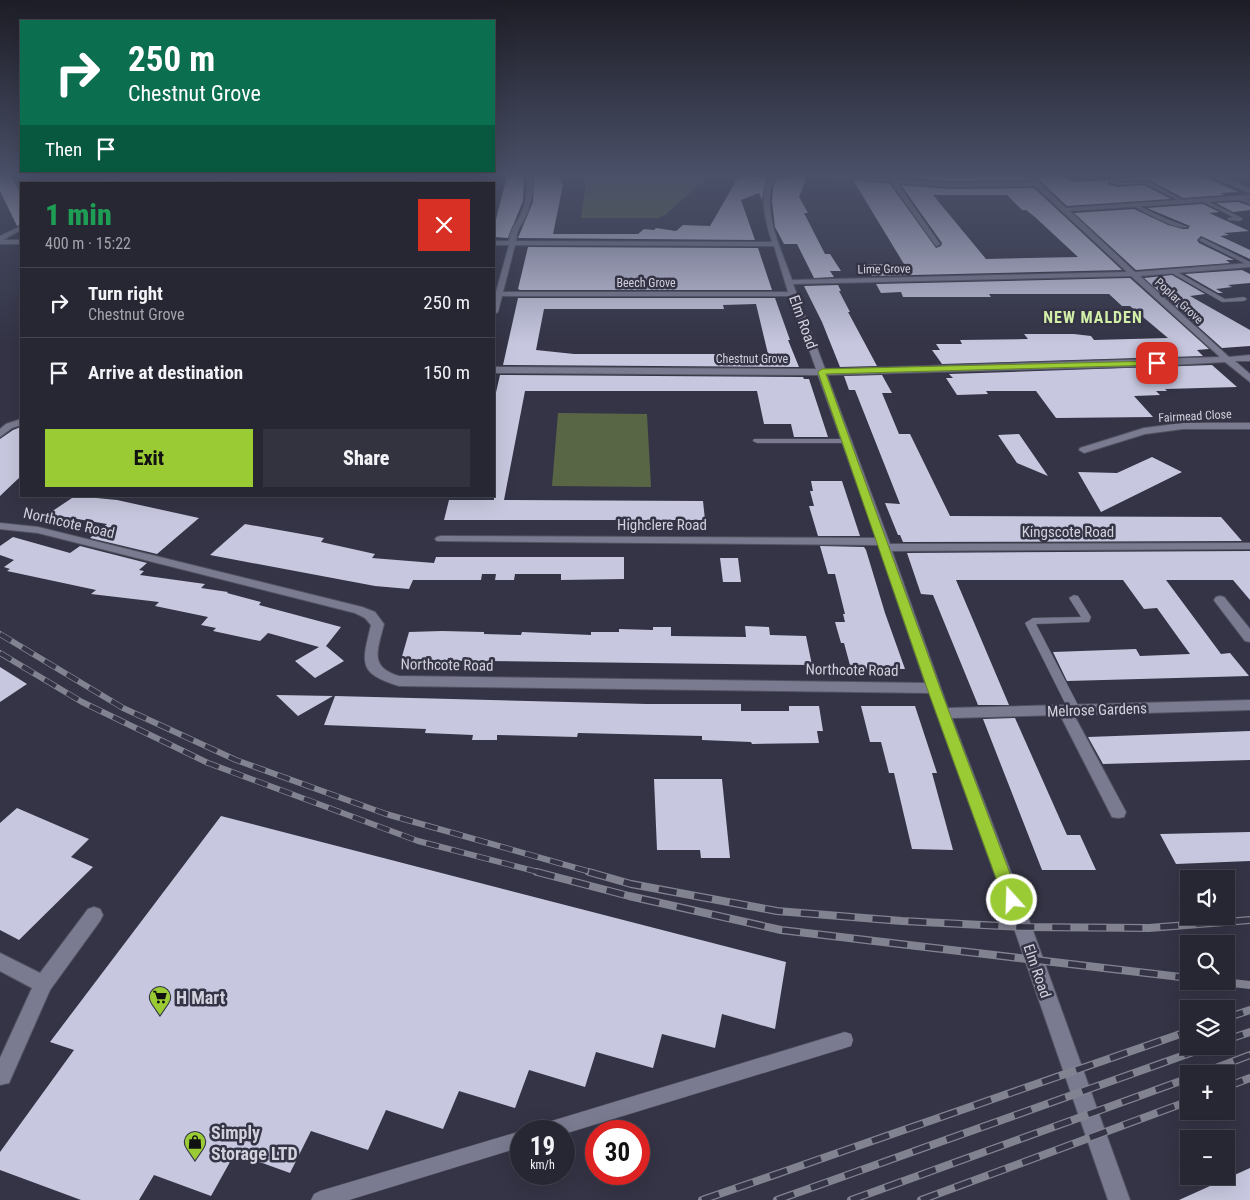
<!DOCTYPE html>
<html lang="en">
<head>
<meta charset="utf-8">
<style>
	body { margin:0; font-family:"Roboto Condensed",sans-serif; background:#333340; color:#f1f3f6; height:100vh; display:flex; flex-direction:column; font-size:19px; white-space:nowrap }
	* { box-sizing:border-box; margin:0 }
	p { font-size:16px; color:#a4a5ac }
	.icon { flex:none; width:28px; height:28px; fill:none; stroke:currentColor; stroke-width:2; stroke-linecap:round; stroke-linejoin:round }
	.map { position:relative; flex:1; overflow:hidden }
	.details { position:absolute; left:20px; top:182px; width:475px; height:315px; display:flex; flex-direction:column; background:#272734; border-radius:0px; box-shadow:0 5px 20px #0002,0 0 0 1px #43444f }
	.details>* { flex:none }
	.hud { position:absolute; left:20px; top:20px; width:475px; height:152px; border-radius:0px; box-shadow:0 5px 20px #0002,0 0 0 1px #43444f; background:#0b6e4f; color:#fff; overflow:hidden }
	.fabs { position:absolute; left:1180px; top:870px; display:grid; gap:10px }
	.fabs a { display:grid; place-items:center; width:55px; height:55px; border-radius:0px; background:#272734; box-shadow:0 5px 20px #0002,0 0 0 1px #43444f; font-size:25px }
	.speed { position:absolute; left:510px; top:1120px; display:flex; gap:10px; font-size:25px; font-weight:700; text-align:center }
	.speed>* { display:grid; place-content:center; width:65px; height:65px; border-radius:50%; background:#272734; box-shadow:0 5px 20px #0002,0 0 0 1px #43444f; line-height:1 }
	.speed small { font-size:12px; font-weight:400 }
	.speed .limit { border:8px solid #d22; background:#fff; color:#111 }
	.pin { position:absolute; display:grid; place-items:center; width:42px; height:42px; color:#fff; margin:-21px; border-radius:10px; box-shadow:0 2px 8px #0006 }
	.me { position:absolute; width:55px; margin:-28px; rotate:340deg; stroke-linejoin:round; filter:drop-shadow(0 0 4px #0008) }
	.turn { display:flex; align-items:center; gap:18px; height:105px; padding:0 25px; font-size:22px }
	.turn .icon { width:65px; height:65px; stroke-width:2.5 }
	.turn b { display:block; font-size:35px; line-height:42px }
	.then { display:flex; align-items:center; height:48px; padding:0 25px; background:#0003; gap:10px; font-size:19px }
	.round { display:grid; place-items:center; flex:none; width:52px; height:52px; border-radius:0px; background:#333340 }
	.overview { display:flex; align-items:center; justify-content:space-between; height:85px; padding:0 25px }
	h1 { font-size:30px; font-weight:800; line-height:38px; color:#1e9e55 }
	.action { display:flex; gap:10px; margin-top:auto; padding:10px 25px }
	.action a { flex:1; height:58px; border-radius:0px; background:#9acb35; color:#111; font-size:20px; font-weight:800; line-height:58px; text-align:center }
	.action a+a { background:#333340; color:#f1f3f6 }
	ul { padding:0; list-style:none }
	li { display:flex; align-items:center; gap:15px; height:70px; padding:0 25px; border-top:1px solid #43444f }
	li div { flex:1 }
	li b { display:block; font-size:19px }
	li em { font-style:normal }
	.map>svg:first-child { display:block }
</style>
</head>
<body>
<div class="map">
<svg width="1250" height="1200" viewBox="0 0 1250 1200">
	<rect width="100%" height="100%" fill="#343446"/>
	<!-- green -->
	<path fill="#596646" d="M357,176H397L408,180L410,184H332Z
		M584,176H709L665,215L658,218H581L586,184Z
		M558,413L647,414L651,487L552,486Z"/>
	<!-- building -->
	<path fill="#c7c8df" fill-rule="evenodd" d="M0,176H11L21,195V224L17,226L0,191Z
		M507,176H524L523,201L508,238L494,237V227Z
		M534,176H559L563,185L553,234H638L644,229L654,230L656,228L676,231L683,225L710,226L739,176L766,178L762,200L759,193L741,200L755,240L518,238L533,202Z
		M788,176H807L799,197L808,213H804L825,254H830L841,271H830L834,277L814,278L797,244H784L775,227L772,202L773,189L776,178L787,179Z
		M888,176H1023L1027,180L950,181Z
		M1035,176H1066L1072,182L1108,180V184L1117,187L1144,185L1171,199L1067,206Z
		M1167,176H1202L1238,192L1220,193L1225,195L1183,198L1148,179L1118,181L1115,180Z
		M853,180L890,184L936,248L941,246L942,243L901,185L950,189L1034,188L1122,270L872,276L865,264H904ZM933,195H1007L1022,210H1026L1035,217L1078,257L986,259Z
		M1238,202L1250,206V210L1233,212L1216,203Z
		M1203,204L1219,212L1209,213L1249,231L1224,233L1229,235L1220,236L1250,250V259L1201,236L1197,240L1199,243L1234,260H1226L1230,263L1136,270L1074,213L1134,209L1168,225L1183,229H1188L1190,226L1147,208Z
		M528,247L758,248L772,290H520L518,289Z
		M1242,270L1250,274V283L1228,285L1232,287L1216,289L1223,293H1218L1185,274Z
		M1172,275L1205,294L1190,296L1250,330V346L1222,348L1144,278Z
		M1130,278L1209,349L1197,350L1203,356L942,364L932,350H940L936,344H962L960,340L1028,339L1024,334H1074L1091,336L1094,340L1168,338L1130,306H1122L1109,294H989L991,297H903L901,292L881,293L876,284Z
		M838,285L841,291H839L850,312H848L877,366L840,367L822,322L804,286Z
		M518,298H775L790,340H788L799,367L503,365ZM756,304L768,354H574L536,350L544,309H724L723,305Z
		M1212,365L1237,387L1165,389L1167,391H1156L1160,395L1134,396L1153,417L1056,418L1036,391H986L988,394L957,395L946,378H953L949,374Z
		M500,375L803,377L804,379H809L828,437H794L791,424H764L757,391H525L504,500L703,501L705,520H444L449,500H494V401Z
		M882,375L892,393H882L899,434H910L950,516L1221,517L1242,541L903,542L900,535H898L885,503L900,504L855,390H849L844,376Z
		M21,427V476L0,496V439L13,430Z
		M1019,434L1048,476L1017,463L998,435Z
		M1152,457L1182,472L1101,512L1078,472L1117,473Z
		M811,481H842L860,536H818L809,506H814L810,491H813Z
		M75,496L117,500L199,518L157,554L90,538L107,524L48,514Z
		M245,524L324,538L321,542L375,554L372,558L434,563L436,557H624V579L561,580V574H515L514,580H495L496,574H482L481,580H413L409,589L375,586L210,555Z
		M13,537L70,553L80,546L147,563L139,570L144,571L140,575L205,584L201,588L228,592L227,593L261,602L259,605L341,627L326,646L344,661L315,678L295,661L319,647L268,633L260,641L213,631L216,628L201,625L208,617L155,606L159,602L91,594L96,590L7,571L10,569L4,567L14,560L0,555V546Z
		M820,546L864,547L866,550L885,613L905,669H851L844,643H841L835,622H845L843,614H845L835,574H828Z
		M1250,551V600L1233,580H1166L1221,654L1230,653L1249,676L1067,681L1053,652L1136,649L1140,656L1190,654L1157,608L1144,609L1123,580H956L1009,705H978L933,595L921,594L907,553Z
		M720,558H738L741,582H723Z
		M745,626L769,627L770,635L806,636L812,665L401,660L409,632L442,631L484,632V634L521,635L522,632L591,635V632H619V629L653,630V627H671V636L746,637Z
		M0,667L27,684L0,702Z
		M276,695L333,696L298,716Z
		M335,696L647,704H741V711H789V706H819L823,731H817L819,743L752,744L751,742L702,740V736L578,733L577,737L497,735V740H472L473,735L425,733L426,729L324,725Z
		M861,706H915L937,773H932L953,850L912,849L894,773H889L881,742H870Z
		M1015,718L1067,835H1080L1096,870H1042L983,719Z
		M1250,731V760L1103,764L1088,737Z
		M654,779H722L730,858H701L700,850H657Z
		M17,808L89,839L71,857L93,867L19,940L0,930V823Z
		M221,816L786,962L775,1029L722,1014L715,1048L662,1034L653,1068L596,1052L585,1087L529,1070L515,1108L459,1091L443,1129L386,1110L368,1150L311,1131L290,1173L235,1153L211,1196L154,1175L139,1200H81L0,1170V1152L74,1050L50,1042Z
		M1250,832V861L1176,864L1160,834Z
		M1250,1168V1200H1179Z"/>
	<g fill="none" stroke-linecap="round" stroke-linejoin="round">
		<!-- service casing -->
		<g stroke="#525361" stroke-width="1">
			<path id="service" d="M1111,180L1118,183L1147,181L1187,202L1183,203L1144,183L1117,185L1109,182Z
				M1238,197L1250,201V204L1236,199Z
				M1203,199L1242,218L1243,219L1240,221L1228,220V218L1233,217L1201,201Z
				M1135,204L1164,218L1188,227C1176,231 1145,212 1133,206Z
				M1202,238L1250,262V266L1200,241L1199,240Z
				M1172,269L1225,299L1244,297L1247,299L1244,301L1222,302L1170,272L1169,271Z
				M754,439H847L851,441L847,443H757L753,441Z
				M1074,595L1078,596L1091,617L1089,622L1036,624L1081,711L1079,714H1071L1069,711L1025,623L1033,618L1081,617L1069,598Z
				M845,1032L851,1034L853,1040L851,1046L845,1048L564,1134V1131H537L539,1125L545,1123Z
				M521,1131V1147L349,1200H311L314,1194L320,1191L521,1131H523Z"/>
		</g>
		<!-- minor casing -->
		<g stroke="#525361" stroke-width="2">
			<path id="minor" d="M113,176H121L108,184H100Z
				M222,176H230L218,184H210Z
				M360,176L337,184H329L341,177Z
				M393,176L410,179L413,184H407L406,181Z
				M526,176H532C535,187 531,205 526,216C521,227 517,228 516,241L772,242C765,220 759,198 769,176H775C760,209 781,248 792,280L1127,272L1035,186L950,187L897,183L940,244L937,246L935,245L891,182L826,176H858L950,183L1031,182L1025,176H1032L1066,208L1250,195V199L1070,211L1135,272L1250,263V267L1140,276L1229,357L1250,355V361H1235L1250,374V382L1225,362L1157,366L827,375L890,544L1250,543V549L892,551L948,708L1250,700V710L1074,715L1126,812L1124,817L1118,818L1112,817L1060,715L952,718L1027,914L1130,1200H1108L1009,914L929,693L399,686C357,673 362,663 371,625L365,618L355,613L38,533L0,529V523L38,527L362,607L375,612L384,624C378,649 368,667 399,676L925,683L878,545L437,541L435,539L437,537L441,536L876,538L818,375L494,373V367L816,369L790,296H502L498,312L494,314V299L509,245H494V241H509C510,229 515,225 520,216C525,205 529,187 526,176ZM515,245L774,246L788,292H503ZM1131,276L1220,357L825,369L793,284Z
				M1212,176H1221L1250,189V193Z
				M21,226V230L3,240H21V244H0V236Z
				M21,419V425L12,428L0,437V429L6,424Z
				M1183,423H1250V429H1183L1145,434L1084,453L1079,450L1080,448L1144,428Z
				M1220,596L1224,597L1250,629V642L1245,641L1216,603L1214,600L1216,597Z
				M94,907L100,909L103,915L100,921L50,990L9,1083L0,1085V1058L32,988L0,971V953L40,973L88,909Z"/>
		</g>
		<!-- service -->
		<use href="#service" fill="#7a7b90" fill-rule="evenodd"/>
		<!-- minor -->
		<use href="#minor" fill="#7a7b90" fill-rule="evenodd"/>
		<!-- rail-far1 casing -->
		<g stroke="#828391" stroke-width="6">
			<path id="rail-far1" d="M0,634L123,708L236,760L386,814L594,873
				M0,653L82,702L208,763L418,841L542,873"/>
		</g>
		<!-- rail casing -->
		<g stroke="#828391" stroke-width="8">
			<path id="rail" d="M537,872L629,896L781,930L1189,978
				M589,872L631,884L777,911L902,921L1022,927L1149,928L1250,920
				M1215,981L1250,985
				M1226,1018L1250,1010
				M1226,1040L1250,1032
				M1200,1074L1250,1055
				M1226,1087L1250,1078
				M702,1200L1189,1031
				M777,1200L1210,1046
				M851,1200L1189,1078
				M921,1200L1189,1101"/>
		</g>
		<!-- rail-far1 -->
		<use href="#rail-far1" stroke="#343446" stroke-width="4.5" stroke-dasharray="13" stroke-linecap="butt"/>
		<!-- rail -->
		<use href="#rail" stroke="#343446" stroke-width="5.5" stroke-dasharray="18" stroke-linecap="butt"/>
	</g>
	<!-- sky -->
	<linearGradient id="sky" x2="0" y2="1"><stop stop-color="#1d1d26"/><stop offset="0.51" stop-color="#4a5068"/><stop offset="1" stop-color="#4a5068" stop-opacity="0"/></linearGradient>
	<rect width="1250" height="344" fill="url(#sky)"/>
	<!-- route -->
	<path fill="#9acb35" stroke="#648422" d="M1157,361H1159V365L826,374L940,688L1020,900L1018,905L1012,907L1007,905L1004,900L927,688L818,372L822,369Z"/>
	<!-- icons -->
	<defs>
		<g id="supermarket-pin" transform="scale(1.125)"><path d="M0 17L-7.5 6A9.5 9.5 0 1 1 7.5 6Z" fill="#9acb35" stroke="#343446"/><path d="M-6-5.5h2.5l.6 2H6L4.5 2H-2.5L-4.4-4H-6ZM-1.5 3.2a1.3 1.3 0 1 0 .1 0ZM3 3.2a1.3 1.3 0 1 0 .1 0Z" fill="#111"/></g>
		<g id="shop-pin" transform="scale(1.125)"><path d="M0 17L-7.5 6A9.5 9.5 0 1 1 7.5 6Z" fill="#9acb35" stroke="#343446"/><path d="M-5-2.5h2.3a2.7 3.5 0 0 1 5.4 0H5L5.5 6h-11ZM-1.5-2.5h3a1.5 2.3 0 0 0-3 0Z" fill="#111"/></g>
	</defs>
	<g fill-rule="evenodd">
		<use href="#supermarket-pin" x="160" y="997"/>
		<use href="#shop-pin" x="195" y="1142"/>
	</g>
	<g text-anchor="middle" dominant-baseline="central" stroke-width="5" stroke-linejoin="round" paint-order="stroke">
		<!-- far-street labels -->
		<g font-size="12" fill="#d1d2dd" stroke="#343446">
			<text transform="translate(884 269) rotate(-1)">Lime Grove</text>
			<text x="646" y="283">Beech Grove</text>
			<text transform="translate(1179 301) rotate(43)">Poplar Grove</text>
			<text x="752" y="359">Chestnut Grove</text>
			<text transform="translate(1195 416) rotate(-3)">Fairmead Close</text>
		</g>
		<!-- street labels -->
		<g font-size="15" fill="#d1d2dd" stroke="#343446">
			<text transform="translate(803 322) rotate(70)">Elm Road</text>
			<text transform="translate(69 523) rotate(13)">Northcote Road</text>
			<text x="662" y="525">Highclere Road</text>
			<text x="1068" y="532">Kingscote Road</text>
			<text transform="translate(447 665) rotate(1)">Northcote Road</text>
			<text transform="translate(852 670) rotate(1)">Northcote Road</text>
			<text transform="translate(1097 710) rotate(-2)">Melrose Gardens</text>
			<text transform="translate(1037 971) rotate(71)">Elm Road</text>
		</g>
		<!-- far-district labels -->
		<g font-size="16" font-weight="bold" letter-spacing="1" fill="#d1efa6" stroke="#343446">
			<text x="1093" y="317">NEW MALDEN</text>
		</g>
		<!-- near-poi labels -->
		<g font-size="18" font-weight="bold" fill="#d1d2dd" stroke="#343446" text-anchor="start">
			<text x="176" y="997">H Mart</text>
			<text x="211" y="1132">Simply<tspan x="211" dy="21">Storage LTD</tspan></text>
		</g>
	</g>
</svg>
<div class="fabs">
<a><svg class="icon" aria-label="sound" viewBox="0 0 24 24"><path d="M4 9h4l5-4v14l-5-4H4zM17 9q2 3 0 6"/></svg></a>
<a><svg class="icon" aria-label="search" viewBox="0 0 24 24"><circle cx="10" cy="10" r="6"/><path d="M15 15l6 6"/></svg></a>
<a><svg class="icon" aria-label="layers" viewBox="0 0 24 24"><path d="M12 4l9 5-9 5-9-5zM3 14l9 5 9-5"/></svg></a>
<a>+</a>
<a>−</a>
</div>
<div class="speed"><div>19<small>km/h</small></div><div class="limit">30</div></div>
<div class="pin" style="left:1157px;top:363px;background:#d93025"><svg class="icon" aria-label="arrive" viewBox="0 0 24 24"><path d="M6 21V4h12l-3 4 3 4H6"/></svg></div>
<svg class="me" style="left:1012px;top:900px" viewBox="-20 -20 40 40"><circle r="17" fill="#9acb35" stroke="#fff" stroke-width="3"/><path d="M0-11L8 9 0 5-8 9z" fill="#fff"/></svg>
<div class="hud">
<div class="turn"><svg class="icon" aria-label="right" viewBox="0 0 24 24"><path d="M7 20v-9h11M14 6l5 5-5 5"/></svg><div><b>250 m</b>Chestnut Grove</div></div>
<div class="then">Then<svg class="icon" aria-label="arrive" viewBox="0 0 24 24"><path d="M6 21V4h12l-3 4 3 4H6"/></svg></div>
</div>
<section class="details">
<div class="overview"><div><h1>1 min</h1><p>400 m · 15:22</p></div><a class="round" style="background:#d93025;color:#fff"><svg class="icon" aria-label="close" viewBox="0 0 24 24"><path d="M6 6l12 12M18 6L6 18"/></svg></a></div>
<ul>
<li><svg class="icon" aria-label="right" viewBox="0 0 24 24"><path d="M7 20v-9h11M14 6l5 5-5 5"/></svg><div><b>Turn right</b><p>Chestnut Grove</p></div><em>250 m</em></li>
<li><svg class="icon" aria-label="arrive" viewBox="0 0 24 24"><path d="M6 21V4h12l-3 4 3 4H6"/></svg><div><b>Arrive at destination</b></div><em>150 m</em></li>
</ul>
<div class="action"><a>Exit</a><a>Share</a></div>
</section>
</div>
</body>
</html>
